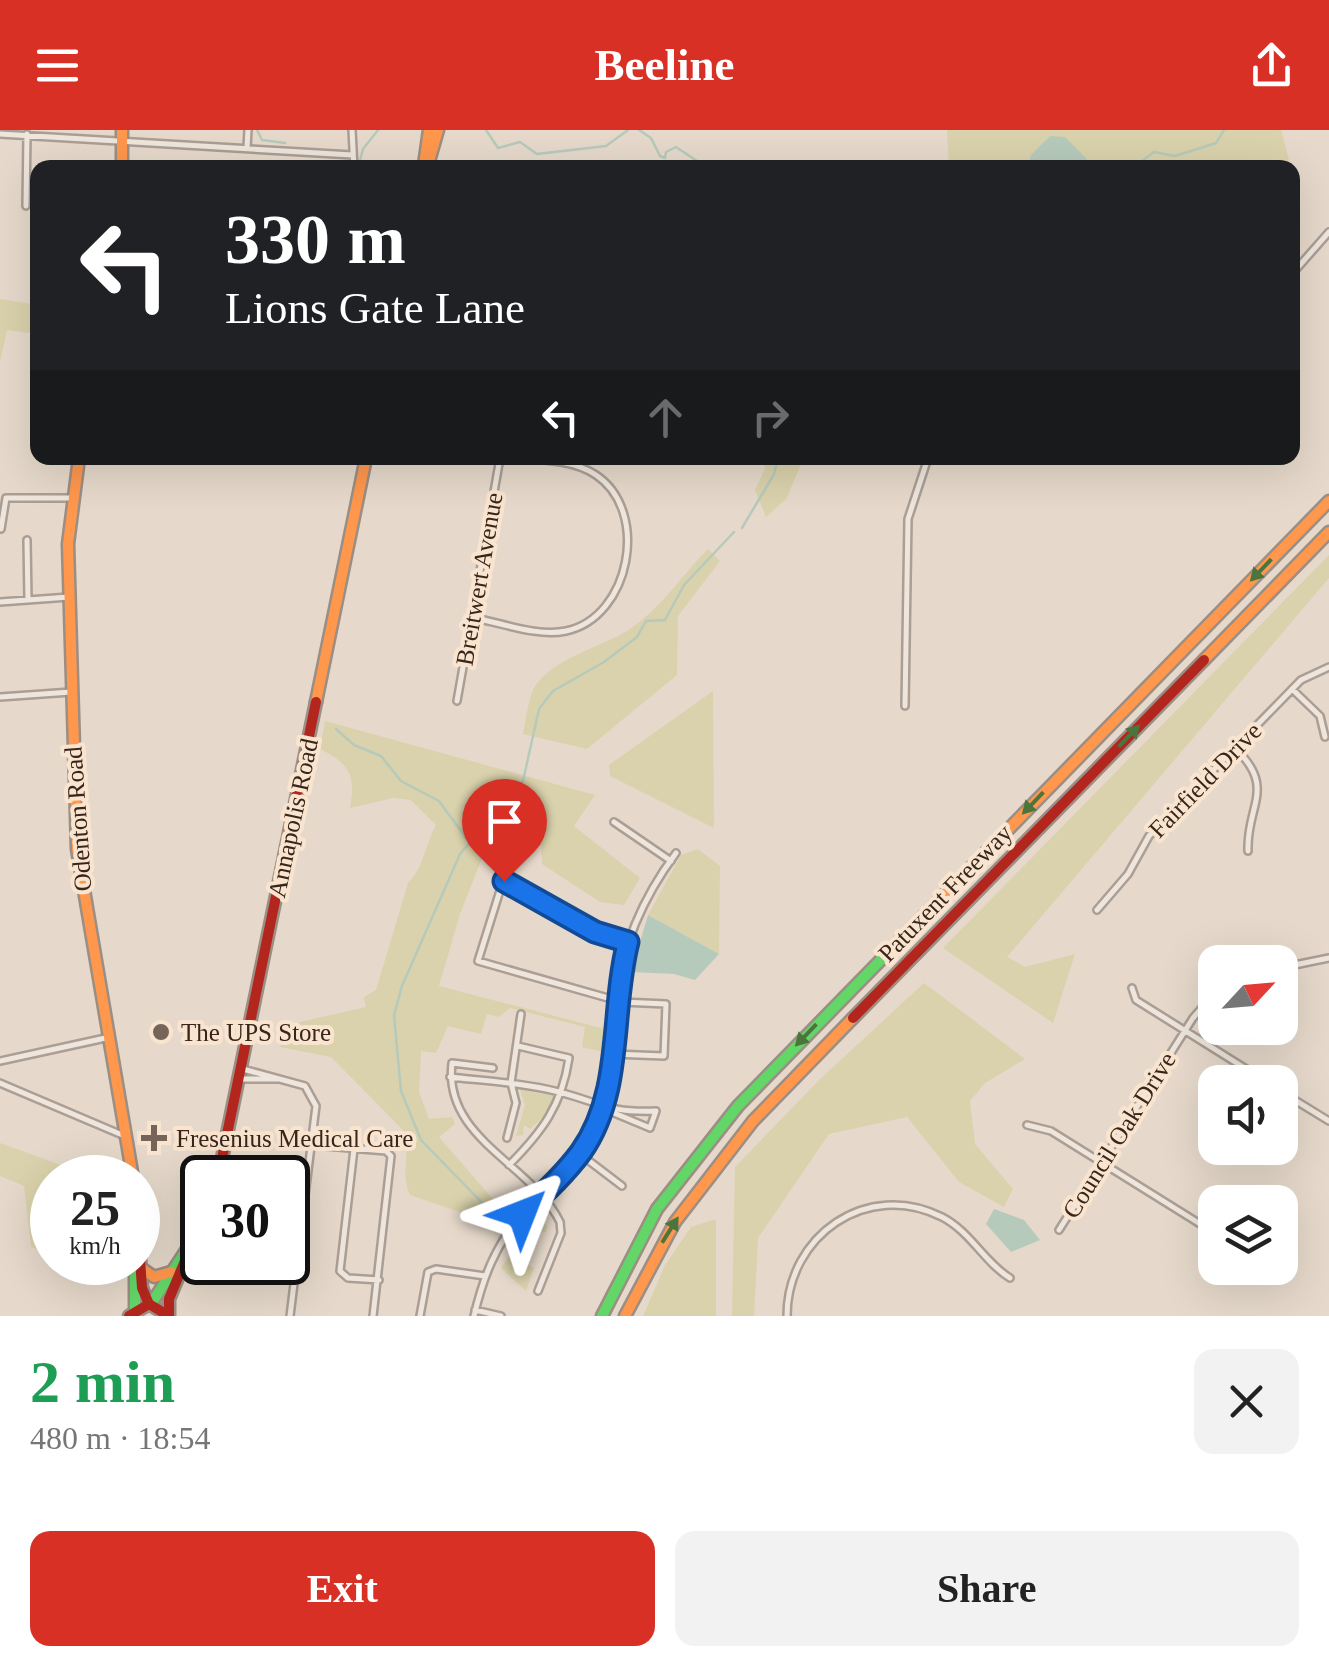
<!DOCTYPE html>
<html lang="en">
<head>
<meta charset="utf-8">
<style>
	body { margin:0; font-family:"Times New Roman",serif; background:#f2f2f2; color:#222; height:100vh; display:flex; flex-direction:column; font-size:38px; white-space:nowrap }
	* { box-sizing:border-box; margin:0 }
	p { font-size:32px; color:#767676 }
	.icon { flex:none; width:55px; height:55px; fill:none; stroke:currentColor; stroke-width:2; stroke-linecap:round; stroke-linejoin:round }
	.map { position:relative; height:1186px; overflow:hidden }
	.sheet { display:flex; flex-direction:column; background:#fff; flex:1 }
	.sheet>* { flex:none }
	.top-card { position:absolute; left:30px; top:30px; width:1270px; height:305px; border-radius:20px; box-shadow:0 10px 40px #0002; background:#202124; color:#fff; overflow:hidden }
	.needle { width:65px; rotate:64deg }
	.buttons { position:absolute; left:1198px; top:815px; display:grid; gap:20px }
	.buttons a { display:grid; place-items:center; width:100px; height:100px; border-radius:20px; background:#fff; box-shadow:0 10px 40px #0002; font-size:50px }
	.speed { position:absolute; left:30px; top:1025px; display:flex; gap:20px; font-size:50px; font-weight:700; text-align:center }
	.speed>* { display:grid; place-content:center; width:130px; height:130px; border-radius:50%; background:#fff; box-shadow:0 10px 40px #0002; line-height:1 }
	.speed small { font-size:25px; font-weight:400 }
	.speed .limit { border:5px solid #111; border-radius:15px; background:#fff; color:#111 }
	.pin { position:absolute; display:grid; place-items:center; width:85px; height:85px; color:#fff; margin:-102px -42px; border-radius:50% 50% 50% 0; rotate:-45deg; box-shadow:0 0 10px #0007 }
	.pin .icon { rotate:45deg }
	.me { position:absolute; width:110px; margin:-55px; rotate:45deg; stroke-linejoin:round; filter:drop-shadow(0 0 8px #0008) }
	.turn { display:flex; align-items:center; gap:35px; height:210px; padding:0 30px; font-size:45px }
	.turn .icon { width:130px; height:130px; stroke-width:2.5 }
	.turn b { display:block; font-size:70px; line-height:85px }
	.lanes { display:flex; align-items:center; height:95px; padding:0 30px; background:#0003; justify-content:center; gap:50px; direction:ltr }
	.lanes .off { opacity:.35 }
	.round { display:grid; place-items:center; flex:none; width:105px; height:105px; border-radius:20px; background:#f2f2f2 }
	.headline { display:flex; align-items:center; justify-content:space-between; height:170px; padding:0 30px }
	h1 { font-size:60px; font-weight:700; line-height:75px; color:#1e9e55 }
	.button { display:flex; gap:20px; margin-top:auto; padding:20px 30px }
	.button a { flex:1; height:115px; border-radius:20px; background:#d93025; color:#fff; font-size:40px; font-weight:700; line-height:115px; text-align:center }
	.button a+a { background:#f2f2f2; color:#222 }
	header { display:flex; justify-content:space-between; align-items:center; height:130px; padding:0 30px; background:#d93025; color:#fff; font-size:45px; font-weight:700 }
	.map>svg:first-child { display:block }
</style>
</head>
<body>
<header><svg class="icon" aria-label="menu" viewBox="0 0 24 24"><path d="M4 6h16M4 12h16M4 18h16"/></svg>Beeline<svg class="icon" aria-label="share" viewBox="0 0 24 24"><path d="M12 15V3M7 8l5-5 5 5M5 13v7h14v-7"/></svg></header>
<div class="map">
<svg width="1329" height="1186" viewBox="0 0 1329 1186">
	<rect width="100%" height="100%" fill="#e6d9cb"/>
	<!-- green -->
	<path fill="#dad2ac" d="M947,0H1281L1290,34L1280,38L949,37Z
		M0,169L32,174L33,198L29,203L7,200L0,232Z
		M763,328H804L786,369L766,387L755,360L765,339Z
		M708,419L720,431L678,486L677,545L587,619L523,604C526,590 528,570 534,558C550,530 600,517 627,501C662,478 680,447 708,419Z
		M1329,425V448L1007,827L1025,837L1075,824L1053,893L943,818Z
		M713,561L714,698L610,646L609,635Z
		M325,591L595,665L574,696L640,748L624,775L600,772L542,734L541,716C525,703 513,698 492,703L460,784L439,856L605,899L603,922L582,917L585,897L510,878L499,887L487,884L481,904L448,896L436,923L421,921L419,962L429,989L452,987L455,994L439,1007L505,1083L495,1094L410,1065C399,1041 413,1022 402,999L331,927L280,917L287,895L366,877L364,867L376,860L408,753C424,738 425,715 436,695L411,670L393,668L350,678C356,645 350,634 320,619Z
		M698,719L720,736L719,824L648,785L681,725Z
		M924,853L1025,929L985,953L970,971L975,1014L1013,1059L1004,1077L959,1052L907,987L829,1004L758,1108L754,1186H732L735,1037L819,950Z
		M520,960L555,966C554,977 540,991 530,999L524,995L523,1005L516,1006L525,975Z
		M0,1013L75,1040V1047L52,1048V1125L31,1117L24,1056L0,1046Z
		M537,1083L547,1096L546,1102L529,1103L518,1129L534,1138L526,1161L501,1138Z
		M716,1089V1186H643L665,1135L691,1097Z"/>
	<!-- water -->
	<path fill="#b6cabb" d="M1050,6L1065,7L1087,29L1078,37H1028L1031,25Z
		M648,785L719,824L695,850L674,844L631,842Z
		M994,1079L1024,1090L1040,1110L1011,1122L986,1094Z"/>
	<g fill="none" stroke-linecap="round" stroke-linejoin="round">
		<!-- stream -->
		<path stroke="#b6cabb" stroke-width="2.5" d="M257,0L262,10L285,13
			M486,0L498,18L520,12L537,24L606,16L628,0
			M639,0L651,8L660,26L665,28L666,22L676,17L697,31L710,34
			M718,35L728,38
			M358,38L363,19L378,0
			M1132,38L1154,22L1175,26L1216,13L1224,0
			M742,398L774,344L778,328
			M336,599L354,615L381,626L401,651L439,671L469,712
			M493,1084L421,1010L401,961L394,885L402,856L460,724L523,651L539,579L553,561L604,532L637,507L646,491L665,490L684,455L734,402"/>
		<!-- street casing -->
		<g stroke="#ab9e94" stroke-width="10">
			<path id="street" d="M352,0L354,38
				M0,4L352,25
				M247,18L248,0
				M26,76L27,4
				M1292,144L1329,102
				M1,399L6,368H71
				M27,410L28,470
				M0,472L69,467
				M474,488C503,493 537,507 566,501C631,487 650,381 596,345C571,328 534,330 505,328
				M1292,559L1320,586L1325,607
				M0,567L71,562
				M457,571L500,328
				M905,576L908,389L928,328
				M1235,618C1277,658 1246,676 1248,721
				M614,692L671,731
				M1097,780L1128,744L1149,706L1301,550L1329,537
				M1280,838L1329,828
				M1132,858L1136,870L1267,952
				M613,924L664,926L666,874L622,872L478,831L503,751L595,802L628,812
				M0,931L110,907
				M493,938L452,933C443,1009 531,1033 560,1092L561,1103L538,1161
				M243,939L305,956L316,976L290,1186
				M450,947C487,951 523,953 559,962C601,973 609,983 656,981L650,998L614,983
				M241,949H279
				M0,953L127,1007
				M1280,961L1329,991
				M1027,995L1051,1001L1213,1102
				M507,1008L516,973L511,953L521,884
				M313,1015L386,1021L391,1026L373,1186
				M354,1019L340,1141L348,1148L379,1150
				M580,1024L622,1056
				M509,1035C542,1002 562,975 569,928L518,916
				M1059,1100L1193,888L1215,863
				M475,1180L501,1186
				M420,1186L428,1142L436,1139L485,1146
				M474,1186C483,1148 496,1113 523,1084C553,1050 583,1025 602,982C617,946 611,907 616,869C622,815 644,766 676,723
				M787,1186C787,1106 867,1049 942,1087C971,1102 984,1132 1010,1148"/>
		</g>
		<!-- fast casing -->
		<g stroke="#9b8e84" stroke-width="15">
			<path id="fast" d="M135,1132V1178
				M151,1174L191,1113
				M602,1186L657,1079L738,976L912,798"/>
		</g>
		<!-- slow casing -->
		<g stroke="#9b8e84" stroke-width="15">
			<path id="slow" d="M122,0V38
				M424,35L429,0
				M427,38L438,0
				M79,328L68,414L77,719L133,1048
				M1204,530L1329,402
				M316,572L366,328
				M912,798L1329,371
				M140,1137L154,1147L171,1142
				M625,1186L675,1092L753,991L853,888"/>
		</g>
		<!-- jam casing -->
		<g stroke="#9b8e84" stroke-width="15">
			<path id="jam" d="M853,888L1204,530
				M218,1048L316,572
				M138,1100L142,1158L149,1174
				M129,1186L149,1174L169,1186
				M169,1186V1169L202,1090"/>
		</g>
		<!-- street -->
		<use href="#street" stroke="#eee6dd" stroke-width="5"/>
		<!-- fast -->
		<use href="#fast" stroke="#63d668" stroke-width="10"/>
		<!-- slow -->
		<use href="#slow" stroke="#ff974d" stroke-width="10"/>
		<!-- jam -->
		<use href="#jam" stroke="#b3261e" stroke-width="10"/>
	</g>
	<!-- one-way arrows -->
	<defs><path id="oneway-solid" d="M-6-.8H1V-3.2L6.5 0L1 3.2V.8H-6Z" transform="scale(2.5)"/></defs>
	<g fill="#4c753e">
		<use href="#oneway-solid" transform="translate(1261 440) rotate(134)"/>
		<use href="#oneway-solid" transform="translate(1129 606) rotate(-46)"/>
		<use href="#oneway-solid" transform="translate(1033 673) rotate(134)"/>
		<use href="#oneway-solid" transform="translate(806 905) rotate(134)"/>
		<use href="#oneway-solid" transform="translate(670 1100) rotate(-58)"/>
	</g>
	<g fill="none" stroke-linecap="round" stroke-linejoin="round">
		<!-- route casing -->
		<g stroke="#114b97" stroke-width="25">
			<path id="route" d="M504,751L595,802L628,812C610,882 624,961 581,1022C564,1045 542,1065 522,1084"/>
		</g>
		<!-- route -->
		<use href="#route" stroke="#1a73e8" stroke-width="18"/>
	</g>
	<!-- markers -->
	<g fill="#766459" stroke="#f9e5cf" stroke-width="4">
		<circle cx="161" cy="902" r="10"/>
		<path d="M149 993h10v10h10v10h-10v10h-10v-10h-10v-10h10z"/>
	</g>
	<g text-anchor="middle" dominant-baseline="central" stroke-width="8" stroke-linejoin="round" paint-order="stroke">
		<!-- street labels -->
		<g font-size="25" fill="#3a251b" stroke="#f9e5cf">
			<text transform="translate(479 449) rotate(-80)">Breitwert Avenue</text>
			<text transform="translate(1205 650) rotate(-46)">Fairfield Drive</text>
			<text transform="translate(293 688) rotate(-78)">Annapolis Road</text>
			<text transform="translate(78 689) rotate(-94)">Odenton Road</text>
			<text transform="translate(945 763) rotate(-46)">Patuxent Freeway</text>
			<text transform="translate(1119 1005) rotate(-58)">Council Oak Drive</text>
		</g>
		<!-- poi labels -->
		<g font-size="25" fill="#3a251b" stroke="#f9e5cf" text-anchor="start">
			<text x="181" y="902">The UPS Store</text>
			<text x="176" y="1008">Fresenius Medical Care</text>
		</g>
	</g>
</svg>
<div class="buttons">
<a><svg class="needle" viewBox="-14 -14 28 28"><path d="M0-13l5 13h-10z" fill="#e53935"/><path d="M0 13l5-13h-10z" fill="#767676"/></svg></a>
<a><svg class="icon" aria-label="sound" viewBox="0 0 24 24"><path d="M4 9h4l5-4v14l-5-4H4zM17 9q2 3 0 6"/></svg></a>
<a><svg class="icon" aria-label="layers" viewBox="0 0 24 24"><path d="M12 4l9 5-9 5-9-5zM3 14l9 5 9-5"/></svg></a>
</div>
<div class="speed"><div>25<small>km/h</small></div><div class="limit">30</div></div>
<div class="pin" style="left:504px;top:751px;background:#d93025"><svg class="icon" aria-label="arrive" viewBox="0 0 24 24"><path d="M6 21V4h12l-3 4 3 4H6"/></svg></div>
<svg class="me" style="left:522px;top:1084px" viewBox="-20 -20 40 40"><path d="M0-17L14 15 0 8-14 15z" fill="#1a73e8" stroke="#fff" stroke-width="4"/></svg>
<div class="top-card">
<div class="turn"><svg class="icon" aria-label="left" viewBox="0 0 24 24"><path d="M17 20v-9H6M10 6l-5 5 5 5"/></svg><div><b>330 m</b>Lions Gate Lane</div></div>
<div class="lanes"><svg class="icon" aria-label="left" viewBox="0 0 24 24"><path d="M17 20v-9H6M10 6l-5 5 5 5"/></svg><svg class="icon off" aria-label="ahead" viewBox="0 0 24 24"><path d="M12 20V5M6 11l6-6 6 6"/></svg><svg class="icon off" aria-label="right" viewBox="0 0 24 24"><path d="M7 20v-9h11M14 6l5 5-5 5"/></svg></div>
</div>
</div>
<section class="sheet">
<div class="headline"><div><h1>2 min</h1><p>480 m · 18:54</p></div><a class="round"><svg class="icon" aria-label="close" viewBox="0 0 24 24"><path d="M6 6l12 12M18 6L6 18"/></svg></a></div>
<div class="button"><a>Exit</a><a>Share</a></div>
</section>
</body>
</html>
